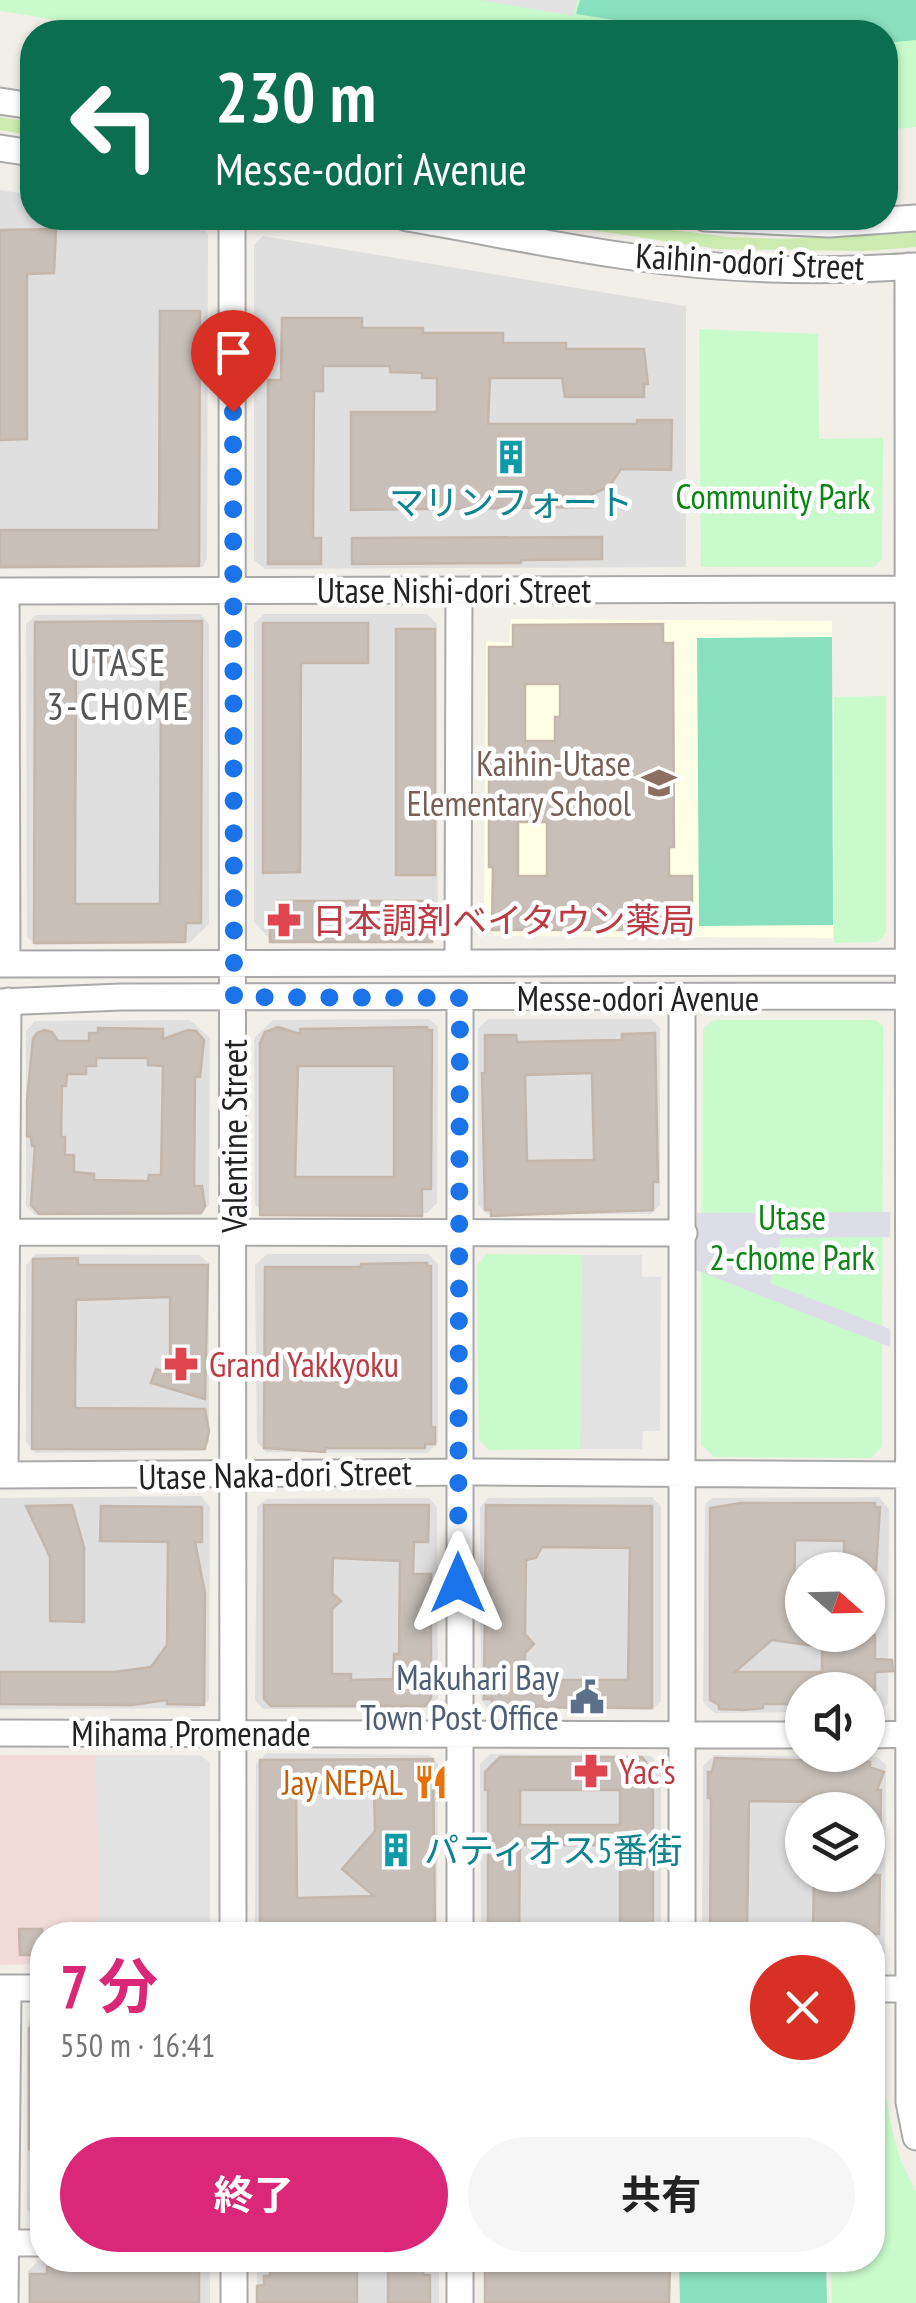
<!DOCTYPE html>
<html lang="ja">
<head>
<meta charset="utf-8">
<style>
	body { margin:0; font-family:"PT Sans Narrow","Noto Sans JP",sans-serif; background:#f6f6f6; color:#222; height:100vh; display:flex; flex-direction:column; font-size:38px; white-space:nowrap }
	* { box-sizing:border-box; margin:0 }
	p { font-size:32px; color:#767676 }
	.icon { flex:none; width:55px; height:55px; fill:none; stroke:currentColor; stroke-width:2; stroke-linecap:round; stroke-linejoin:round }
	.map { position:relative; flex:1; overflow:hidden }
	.panel { position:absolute; left:30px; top:1922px; width:855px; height:350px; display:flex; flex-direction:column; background:#fff; border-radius:40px; box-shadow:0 2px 8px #0004 }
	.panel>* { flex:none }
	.guide { position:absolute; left:20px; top:20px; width:878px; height:210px; border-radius:40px; box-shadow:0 2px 8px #0004; background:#0b6e4f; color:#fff; overflow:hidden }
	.needle { width:65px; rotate:110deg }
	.tools { position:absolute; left:785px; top:1552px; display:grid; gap:20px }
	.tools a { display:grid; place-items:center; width:100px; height:100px; border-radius:50%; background:#fff; box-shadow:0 2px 8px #0004; font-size:50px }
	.pin { position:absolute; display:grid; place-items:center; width:85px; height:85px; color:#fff; margin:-102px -42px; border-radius:50% 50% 50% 0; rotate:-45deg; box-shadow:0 0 10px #0007 }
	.pin .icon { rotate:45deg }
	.me { position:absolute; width:110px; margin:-55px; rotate:0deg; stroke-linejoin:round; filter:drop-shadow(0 0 8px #0008) }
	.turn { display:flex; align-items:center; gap:35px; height:210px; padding:0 30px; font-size:45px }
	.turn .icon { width:130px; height:130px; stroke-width:2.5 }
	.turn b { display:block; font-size:70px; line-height:85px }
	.round { display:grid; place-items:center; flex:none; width:105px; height:105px; border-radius:52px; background:#f6f6f6 }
	.headline { display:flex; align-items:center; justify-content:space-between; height:170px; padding:0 30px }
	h1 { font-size:60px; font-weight:700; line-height:75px; color:#db2777 }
	.action { display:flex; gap:20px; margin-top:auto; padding:20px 30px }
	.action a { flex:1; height:115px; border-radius:60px; background:#db2777; color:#fff; font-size:40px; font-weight:700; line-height:115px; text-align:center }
	.action a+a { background:#f6f6f6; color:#222 }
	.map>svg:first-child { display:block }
</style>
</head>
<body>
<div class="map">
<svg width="916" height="2303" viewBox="0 0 916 2303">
	<rect width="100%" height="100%" fill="#f2efe9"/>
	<!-- residential -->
	<path fill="#e0dfdf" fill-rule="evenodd" d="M0,190L32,195V218H161L199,224L208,234L207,558L203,567L0,569Z
		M263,236L686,306V567L265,569L254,560V245Z
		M200,614L209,624V924L189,943L36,945L27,937L26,624L36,615Z
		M264,614H427L437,624L438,933L428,943L273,942L254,922V624Z
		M429,1019L438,1027L437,1203L427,1213H266L255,1205L254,1038L273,1020Z
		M488,1019H651L660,1028V1205L651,1214H487L478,1204V1029Z
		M190,1020L210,1038L209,1205L200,1215H35L26,1206V1031L35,1021Z
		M36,1254L199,1255L209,1263V1442L201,1451L36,1453L26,1442V1265Z
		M267,1254H428L438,1264V1442L428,1453L266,1452L257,1442L255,1265Z
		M201,1496L210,1507L209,1700L200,1708L0,1709V1498Z
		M652,1497L661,1506V1701L652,1710L488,1708L481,1700L480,1507L488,1498Z
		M879,1497L889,1509L888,1703L879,1712H868V1690H802V1712L714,1713L703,1702L705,1504L712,1498ZM802,1570H868V1635H802Z
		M429,1498L437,1507L438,1698L429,1708L263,1709L255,1700L257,1507L266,1499Z
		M266,1753L429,1755L438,1764L437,1935H255L256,1764Z
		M490,1754L651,1756L661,1767V1935H481L480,1764Z
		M714,1755L877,1757L886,1765L885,1953L875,1964H873L872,1935H702L703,1766ZM802,1810H868V1875H802Z
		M37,2011H42V2221L27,2210L28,2022Z
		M38,2261H201L210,2271V2303H28V2271Z
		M266,2261H430L439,2270V2303H257V2270Z"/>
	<!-- commercial -->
	<path fill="#f2dad9" d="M0,1755H199L210,1763V1935H42V1964L0,1965Z"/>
	<!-- education -->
	<path fill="#ffffe5" d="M511,619L832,621L833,938L495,936L484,923L486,641L509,643Z"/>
	<!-- grass -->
	<path fill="#cdebb0" d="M0,117L32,122V136L0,130Z
		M510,218H579L728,237L779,239L916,233V247L865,251L718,249Z"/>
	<!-- park -->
	<path fill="#c8facc" d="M0,0H916V127L885,130V32H132L0,11Z
		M699,329L818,334L819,439L883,438L882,559L874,567H701Z
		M886,696V933L878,942L834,943V697Z
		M714,1020H875L883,1026L882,1446L871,1458L714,1457L701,1445L703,1029Z
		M487,1254L582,1255L580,1449L489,1450L479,1440L477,1265Z
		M872,2010L884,2022L885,2090L891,2125L900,2159L916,2192V2303H832L831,2260H872Z"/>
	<!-- pitch -->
	<path fill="#88e0be" d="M580,0H916V40L885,43V32H691L576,14Z
		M832,637L833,925L699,926L697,638Z
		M679,2260H826L827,2303H680Z"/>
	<!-- parking -->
	<path fill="#e2e2e2" d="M480,0H577L573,16Z
		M582,1255H642V1277H661L660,1431H643L642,1449H580Z
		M199,1755L210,1763V1935H98L96,1756Z"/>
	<!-- plaza -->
	<path fill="#dddde8" d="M890,1212V1237L781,1238L770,1283L890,1329V1347L696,1270L697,1213Z"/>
	<!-- building -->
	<path fill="#c7bfb8" stroke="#c4b6ab" stroke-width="2.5" fill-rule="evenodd" d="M56,229L54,273L27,274V439L0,440V230Z
		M160,311H200L199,566L0,567V530H159Z
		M282,318H362V328H423V333H503V343H566V349H644L648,384H644V397H565L562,378H490L488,424H637V420H672L671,470L621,469L609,487L592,494V507L351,510V412H437V378H422V373L390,372V366H323V391H314L313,538H321V564H268V380H281Z
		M602,537V559L521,560V563L352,564V538Z
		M202,621L201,923H186L185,942L34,943L35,622ZM76,662H161L160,904H75Z
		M263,623H368V663H301L300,872L263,873Z
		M663,624V643H673L674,847H669V876H692V930H492L493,867H489V647H513V625ZM525,684H560V717H555V741H525ZM518,822H547V876H518Z
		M396,629H435V875H396Z
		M277,901H432V942H270V914H277Z
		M278,1027L300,1034V1029L427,1027V1030H432L431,1189H422V1216L260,1215V1043L265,1032ZM298,1066H394V1177H295Z
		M98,1028L163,1029V1039L188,1030L196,1031L204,1040L200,1077H195L194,1186H202L205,1206L201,1213L39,1214L31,1205L35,1146H32L31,1137L27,1136V1100L33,1039L37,1033L44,1030L52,1032L58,1041H89V1033H98ZM96,1058H148V1065L163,1066L161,1175H149L148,1181L94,1180V1174L74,1172V1155H65V1137H61L62,1086H66L67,1074H86V1066H96Z
		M655,1033L658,1182H653V1210L491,1216V1210H485L482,1073L485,1072V1035H516L517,1042L622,1040V1034ZM592,1073L594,1160L527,1161L525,1075Z
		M78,1258V1265H208L205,1399L151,1383L156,1369L170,1373V1297L76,1300L75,1408L205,1409L209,1431L205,1449H32L33,1259Z
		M411,1263H427V1266H431V1427H435V1444H425V1448H325V1452L264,1448L265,1267H361V1264Z
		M741,1503H875V1507H880L876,1570H844V1541L795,1540L794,1624L802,1625V1635H875V1659L892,1660L893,1671L875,1672V1690H802V1704H763V1708L744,1710L719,1709V1705L710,1700V1508ZM772,1640L822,1647V1672H735Z
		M72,1505L84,1547V1622L50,1621V1557L26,1506Z
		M264,1505H429L428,1542H414L413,1574H431V1698L425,1706H271L264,1699ZM333,1558L400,1561L399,1654H394L393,1679L351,1680V1674H332V1609L341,1601L332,1593Z
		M486,1505L652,1506V1708L492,1707V1699H484ZM542,1547L630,1548L628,1680H525V1653L534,1644L525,1634L526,1560L536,1558Z
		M101,1506L202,1507V1542H195L205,1593L204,1705L167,1704V1700L132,1705L0,1704V1672H114L151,1667L167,1645L168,1542L100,1541Z
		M500,1757H642L653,1772V1935H620V1845H520L519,1935H488V1790H485V1772ZM520,1790H620V1825H520Z
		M715,1758L870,1762V1767L884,1772L877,1790H881L880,1862L868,1861V1810H814V1802L749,1801L747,1935H710L711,1798H708V1772H712Z
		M433,1759L435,1935H260V1760ZM374,1792L375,1831L342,1869L374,1896L297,1898L296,1793Z
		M814,1875H880L879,1934L813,1935Z
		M19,1929H42V1955H20Z
		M42,2022V2149H29V2028Z
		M485,2260H670L669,2303H485Z
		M47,2267H199V2303H30V2274H47Z
		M357,2270V2303H257V2286L264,2285V2276H270V2271Z
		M388,2270H423V2275H430V2303H388Z"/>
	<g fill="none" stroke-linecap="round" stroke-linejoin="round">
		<!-- tertiary casing -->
		<g stroke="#a9a9a9" stroke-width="29">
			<path id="tertiary" d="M0,101L32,106
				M0,148L32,153
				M232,218L233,1935
				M407,218C480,230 553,246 626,256C721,270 820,273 916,266
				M705,218L829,224L916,218
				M908,266L909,2102L916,2137
				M0,591L907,589
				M6,591L7,964
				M458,963L459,591
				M0,964L916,962
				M460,998V1935
				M0,1002L121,997L916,996
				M6,1232L684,1233
				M0,1475L480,1472L910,1475
				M5,1475L8,1001
				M0,1733L802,1735
				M868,1735L916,1734
				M682,1935V998
				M0,1988H42
				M872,1989H909
				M6,2243H42
				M234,2260V2303
				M460,2260V2303
				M5,2303L8,1988"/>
		</g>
		<!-- tertiary -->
		<use href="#tertiary" stroke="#fff" stroke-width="25"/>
	</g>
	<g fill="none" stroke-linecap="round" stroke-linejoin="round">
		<!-- route -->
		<path stroke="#1a73e8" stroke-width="18" stroke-dasharray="0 32.4" d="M233,412L234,997L460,998L458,1583"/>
	</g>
	<!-- icons -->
	<defs>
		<g id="building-bare" transform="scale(2.7)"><path d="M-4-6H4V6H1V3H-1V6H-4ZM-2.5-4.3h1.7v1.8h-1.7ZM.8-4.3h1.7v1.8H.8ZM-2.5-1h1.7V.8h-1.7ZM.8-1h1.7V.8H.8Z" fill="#0f9aa8" stroke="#fff" stroke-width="2.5" paint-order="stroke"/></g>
		<g id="school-bare" transform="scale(2.7)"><path d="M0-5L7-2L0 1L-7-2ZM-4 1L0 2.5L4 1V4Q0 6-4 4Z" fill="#8d6e63" stroke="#fff" stroke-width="2.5" paint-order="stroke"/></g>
		<g id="pharmacy-bare" transform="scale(2.7)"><path d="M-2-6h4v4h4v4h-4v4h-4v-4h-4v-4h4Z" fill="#e0444e" stroke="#fff" stroke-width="2.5" paint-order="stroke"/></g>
		<g id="civic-bare" transform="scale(2.7)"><path d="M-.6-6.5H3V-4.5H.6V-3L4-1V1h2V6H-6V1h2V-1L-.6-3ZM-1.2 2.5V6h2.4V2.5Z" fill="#5c6f8a" stroke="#fff" stroke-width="2.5" paint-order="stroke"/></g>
		<g id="restaurant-bare" transform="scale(2.7)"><path d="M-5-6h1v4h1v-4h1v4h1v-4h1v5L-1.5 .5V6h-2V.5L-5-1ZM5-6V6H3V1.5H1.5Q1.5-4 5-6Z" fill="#e8710a" stroke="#fff" stroke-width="2.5" paint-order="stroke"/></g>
	</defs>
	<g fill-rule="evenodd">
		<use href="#building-bare" x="511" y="457"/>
		<use href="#school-bare" x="659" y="783"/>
		<use href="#pharmacy-bare" x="284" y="920"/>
		<use href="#pharmacy-bare" x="181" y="1364"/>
		<use href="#civic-bare" x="587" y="1697"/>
		<use href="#pharmacy-bare" x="591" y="1771"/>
		<use href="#restaurant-bare" x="431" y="1782"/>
		<use href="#building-bare" x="396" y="1850"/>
	</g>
	<g text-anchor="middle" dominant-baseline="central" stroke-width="9" stroke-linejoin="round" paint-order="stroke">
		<!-- street labels -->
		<g font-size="35" fill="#222" stroke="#fff">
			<text transform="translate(750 261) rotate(3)">Kaihin-odori Street</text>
			<text x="454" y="590">Utase Nishi-dori Street</text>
			<text x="638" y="998">Messe-odori Avenue</text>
			<text transform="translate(234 1136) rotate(-90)">Valentine Street</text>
			<text transform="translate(275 1474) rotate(-1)">Utase Naka-dori Street</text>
			<text x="191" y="1733">Mihama Promenade</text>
		</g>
		<!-- park labels -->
		<g font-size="35" fill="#0c8416" stroke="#fff">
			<text x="773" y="496">Community Park</text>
			<text x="792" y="1217">Utase<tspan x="792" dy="40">2-chome Park</tspan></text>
		</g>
		<!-- culture labels -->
		<g font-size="35" fill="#0d838f" stroke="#fff">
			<text x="511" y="502">マリンフォート</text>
			<text x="424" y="1850" text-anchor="start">パティオス5番街</text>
		</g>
		<!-- education labels -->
		<g font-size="35" fill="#785e54" stroke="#fff" text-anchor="end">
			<text x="631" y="763">Kaihin-Utase<tspan x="631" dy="40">Elementary School</tspan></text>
		</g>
		<!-- health labels -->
		<g font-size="35" fill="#be3a42" stroke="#fff" text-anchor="start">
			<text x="312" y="920">日本調剤ベイタウン薬局</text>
			<text x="209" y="1364">Grand Yakkyoku</text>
			<text x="619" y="1771">Yac's</text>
		</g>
		<!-- service labels -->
		<g font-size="35" fill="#4e5e75" stroke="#fff" text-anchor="end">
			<text x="559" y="1677">Makuhari Bay<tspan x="559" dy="40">Town Post Office</tspan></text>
		</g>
		<!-- food labels -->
		<g font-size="35" fill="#c56008" stroke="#fff" text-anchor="end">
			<text x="403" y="1782">Jay NEPAL</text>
		</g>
		<!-- neighbourhood labels -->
		<g font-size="38" letter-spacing="2.5" fill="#555" stroke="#fff">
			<text x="119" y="661">UTASE<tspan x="119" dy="44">3-CHOME</tspan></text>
		</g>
	</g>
</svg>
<div class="tools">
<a><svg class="needle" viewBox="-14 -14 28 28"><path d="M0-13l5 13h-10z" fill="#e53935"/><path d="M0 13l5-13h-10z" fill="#767676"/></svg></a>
<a><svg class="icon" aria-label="sound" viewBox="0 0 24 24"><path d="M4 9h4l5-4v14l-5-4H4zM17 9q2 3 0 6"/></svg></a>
<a><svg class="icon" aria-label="layers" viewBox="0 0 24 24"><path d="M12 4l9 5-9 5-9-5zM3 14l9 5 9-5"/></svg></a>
</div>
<div class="pin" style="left:233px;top:412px;background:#d93025"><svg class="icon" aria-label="arrive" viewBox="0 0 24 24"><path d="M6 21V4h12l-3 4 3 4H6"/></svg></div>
<svg class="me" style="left:458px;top:1583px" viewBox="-20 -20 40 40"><path d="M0-17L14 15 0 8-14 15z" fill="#1a73e8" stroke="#fff" stroke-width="4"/></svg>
<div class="guide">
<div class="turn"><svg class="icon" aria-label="left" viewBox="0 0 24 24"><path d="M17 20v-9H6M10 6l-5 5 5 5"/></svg><div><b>230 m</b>Messe-odori Avenue</div></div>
</div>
<section class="panel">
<div class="headline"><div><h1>7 分</h1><p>550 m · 16:41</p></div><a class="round" style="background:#d93025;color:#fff"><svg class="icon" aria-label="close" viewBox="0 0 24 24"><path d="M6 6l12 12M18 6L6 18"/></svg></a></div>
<div class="action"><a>終了</a><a>共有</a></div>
</section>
</div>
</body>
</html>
